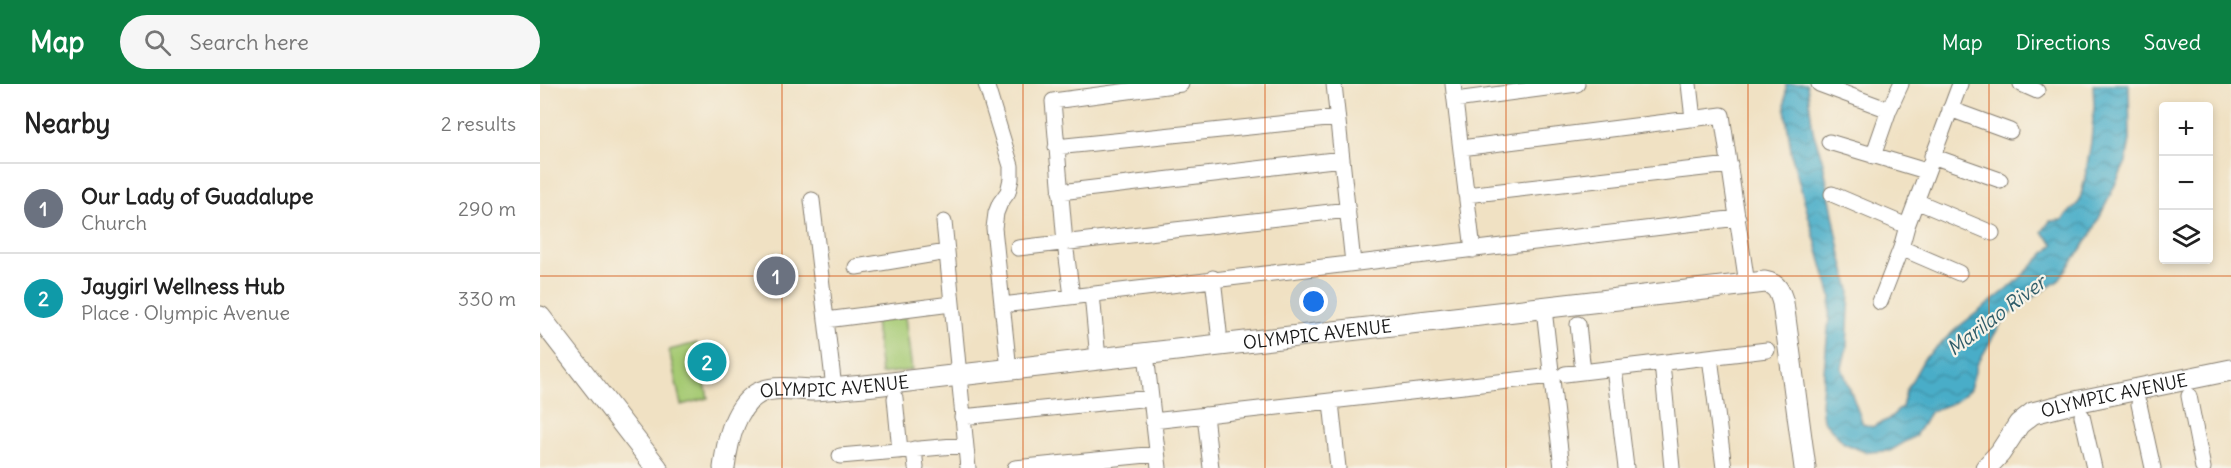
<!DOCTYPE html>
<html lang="en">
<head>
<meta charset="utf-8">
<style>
	:root { --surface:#fff; --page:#f6f6f6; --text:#222; --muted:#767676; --line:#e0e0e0; --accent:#0b8043 }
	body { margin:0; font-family:Delius,sans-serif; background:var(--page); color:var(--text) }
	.controls { position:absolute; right:18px; top:18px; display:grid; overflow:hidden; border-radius:6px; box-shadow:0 3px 9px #0003 }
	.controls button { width:54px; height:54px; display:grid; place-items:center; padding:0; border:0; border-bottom:2px solid var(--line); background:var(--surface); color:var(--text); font:30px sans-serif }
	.you { position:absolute; left:774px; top:218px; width:21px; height:21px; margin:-15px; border:4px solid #fff; border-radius:50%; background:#1a73e8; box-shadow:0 0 0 9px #1a73e833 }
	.badge { display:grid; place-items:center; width:39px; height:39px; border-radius:50%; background:var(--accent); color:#fff; font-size:20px; font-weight:700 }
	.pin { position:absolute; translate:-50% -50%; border:3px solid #fff; box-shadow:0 2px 6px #0006 }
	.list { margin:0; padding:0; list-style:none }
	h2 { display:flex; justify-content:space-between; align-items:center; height:78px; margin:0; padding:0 24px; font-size:26px }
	h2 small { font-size:20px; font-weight:400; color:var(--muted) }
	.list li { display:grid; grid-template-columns:39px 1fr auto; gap:18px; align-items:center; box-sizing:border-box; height:90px; padding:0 24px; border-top:2px solid var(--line) }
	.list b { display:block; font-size:22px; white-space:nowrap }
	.list p { margin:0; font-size:20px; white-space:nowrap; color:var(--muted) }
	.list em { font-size:20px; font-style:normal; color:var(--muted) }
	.icon { flex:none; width:33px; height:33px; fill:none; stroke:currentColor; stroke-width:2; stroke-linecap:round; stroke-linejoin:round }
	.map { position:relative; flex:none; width:1691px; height:384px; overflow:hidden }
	header { display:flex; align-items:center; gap:36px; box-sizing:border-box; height:84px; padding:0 30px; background:var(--accent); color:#fff }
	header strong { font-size:28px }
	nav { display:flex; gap:33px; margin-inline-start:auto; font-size:21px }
	.search { width:420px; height:54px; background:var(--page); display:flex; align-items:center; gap:15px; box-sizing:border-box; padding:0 21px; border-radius:33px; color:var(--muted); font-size:22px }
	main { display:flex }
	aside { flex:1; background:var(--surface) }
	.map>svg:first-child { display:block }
	.garden { fill:#a6ca73; stroke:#617348; stroke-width:1.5 }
	.water { fill:url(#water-waves); stroke:#326472; stroke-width:1.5 }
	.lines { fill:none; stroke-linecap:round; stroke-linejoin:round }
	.street-casing { stroke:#867e70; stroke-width:17 }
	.secondary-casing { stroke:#867e70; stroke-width:23 }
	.street { stroke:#fff; stroke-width:15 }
	.secondary { stroke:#fff; stroke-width:21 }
	.grid { fill:none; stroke:#d4530e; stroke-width:1.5; stroke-opacity:0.55 }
	.labels { text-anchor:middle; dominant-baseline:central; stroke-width:4.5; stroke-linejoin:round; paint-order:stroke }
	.street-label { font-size:18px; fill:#1c1c1c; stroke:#f7f3e8 }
	.water-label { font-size:20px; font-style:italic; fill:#305d69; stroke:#f7f3e8 }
</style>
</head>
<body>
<header>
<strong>Map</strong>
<div class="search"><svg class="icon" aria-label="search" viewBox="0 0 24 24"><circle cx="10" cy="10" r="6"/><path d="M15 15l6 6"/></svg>Search here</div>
<nav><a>Map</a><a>Directions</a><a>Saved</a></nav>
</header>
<main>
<aside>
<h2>Nearby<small>2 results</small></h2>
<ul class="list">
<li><span class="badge" style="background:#6b7280">1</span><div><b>Our Lady of Guadalupe</b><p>Church</p></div><em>290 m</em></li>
<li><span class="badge" style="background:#0f9aa8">2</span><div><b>Jaygirl Wellness Hub</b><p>Place · Olympic Avenue</p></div><em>330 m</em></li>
</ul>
</aside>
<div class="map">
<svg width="1691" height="384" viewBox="0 0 1691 384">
	<defs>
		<pattern id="water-waves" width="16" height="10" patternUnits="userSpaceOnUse" patternTransform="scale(1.5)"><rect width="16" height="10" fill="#49adc8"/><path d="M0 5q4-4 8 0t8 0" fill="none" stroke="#3c8ca2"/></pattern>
	</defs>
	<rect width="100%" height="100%" fill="#f7f3e8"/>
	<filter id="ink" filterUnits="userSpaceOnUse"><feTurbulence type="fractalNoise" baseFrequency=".0167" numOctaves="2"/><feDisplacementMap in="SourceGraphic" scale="12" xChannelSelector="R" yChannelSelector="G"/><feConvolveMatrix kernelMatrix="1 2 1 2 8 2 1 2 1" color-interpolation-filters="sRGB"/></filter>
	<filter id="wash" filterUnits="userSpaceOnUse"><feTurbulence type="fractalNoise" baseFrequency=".008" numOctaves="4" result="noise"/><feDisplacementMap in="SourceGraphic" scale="24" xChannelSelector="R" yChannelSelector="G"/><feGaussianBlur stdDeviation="1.35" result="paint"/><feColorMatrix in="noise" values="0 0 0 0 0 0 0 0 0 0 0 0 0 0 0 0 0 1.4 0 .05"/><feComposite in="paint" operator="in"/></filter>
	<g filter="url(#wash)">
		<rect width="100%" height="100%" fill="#f0e1c3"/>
		<path class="garden" d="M365 233 372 286 341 290 335 237Z
			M157 259 168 314 141 321 129 266Z"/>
		<path class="water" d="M1246 0H1267L1273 47 1283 78 1301 171 1310 206 1307 262 1302 284 1323 340 1332 343 1347 336 1362 323 1366 307 1384 275 1417 244 1475 199 1514 160 1502 148 1510 137 1522 136 1539 118 1544 99 1551 58 1554 22 1553 0H1589L1590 56 1586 78 1551 151 1518 197 1476 224 1460 241 1437 281 1430 305 1415 318 1391 327 1375 352 1350 367 1325 368 1304 359 1283 336 1281 320 1291 213 1252 73 1245 25Z"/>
	</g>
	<g filter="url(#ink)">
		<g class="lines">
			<defs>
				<path id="street" d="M446 0 471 82V95L468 108 460 119 456 129 454 144 469 286
					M794 0 813 179
					M913 0 933 166
					M1149 0 1153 35
					M1279 0 1349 26
					M1481 0 1497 7
					M915 16 1037 0
					M1410 25 1470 47
					M1289 58 1386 87
					M516 63 797 34
					M921 64 1182 31 1207 200
					M1333 72 1349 26 1361 0
					M1392 72 1460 96
					M520 108 802 75
					M1292 110 1367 142
					M926 111 1190 81
					M272 116 294 304
					M1376 117 1452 149
					M404 138 407 168
					M478 164 808 126
					M1361 164 1419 189
					M316 183 407 168 428 384
					M673 194 679 248
					M552 210 557 264
					M532 212 525 159 513 17 641 0
					M1340 218 1361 164 1367 142 1420 0
					M462 221 1198 134
					M1004 225 1022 384
					M286 236 411 220
					M1038 240 1043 288
					M606 270 619 384
					M1170 273 1184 384
					M1122 279 1132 384
					M1074 284 1086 384
					M1025 290 1227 266
					M1649 312 1663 384
					M355 314 360 367
					M791 318 798 384
					M1599 320 1613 384
					M665 331 671 384
					M1542 332 1554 384
					M422 333 611 314
					M613 337 1012 292
					M374 365 376 384
					M300 372 425 361
					M475 384 617 370"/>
				<g id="secondary">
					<path d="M0 233 117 384"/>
					<path id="s1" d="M184 384C187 360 193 327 214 312 229 300 256 306 273 306 294 305 314 303 334 301L1225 198C1237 200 1240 208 1243 219L1265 384"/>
					<path id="s2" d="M1446 384 1460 369 1479 340 1493 329 1540 317 1691 286"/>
				</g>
			</defs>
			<use href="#street" class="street-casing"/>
			<use href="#secondary" class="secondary-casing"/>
			<use href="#street" class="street"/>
			<use href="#secondary" class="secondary"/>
		</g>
	</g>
	<path class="grid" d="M242 0V384M483 0V384M725 0V384M966 0V384M1208 0V384M1449 0V384M0 192H1691"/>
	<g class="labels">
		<g class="street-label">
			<text stroke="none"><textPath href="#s1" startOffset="648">OLYMPIC AVENUE</textPath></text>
			<text stroke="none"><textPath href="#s1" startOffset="162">OLYMPIC AVENUE</textPath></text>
			<text stroke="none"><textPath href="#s2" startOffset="156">OLYMPIC AVENUE</textPath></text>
		</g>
		<g class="water-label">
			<text transform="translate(1456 231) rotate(-37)">Marilao River</text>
		</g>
	</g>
</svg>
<div class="controls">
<button>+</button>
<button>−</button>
<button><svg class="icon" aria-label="layers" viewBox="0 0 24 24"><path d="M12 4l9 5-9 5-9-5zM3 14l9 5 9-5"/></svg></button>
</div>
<div class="you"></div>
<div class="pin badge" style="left:236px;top:192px;background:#6b7280">1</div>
<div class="pin badge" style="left:167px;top:278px;background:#0f9aa8">2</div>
</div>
</main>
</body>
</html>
